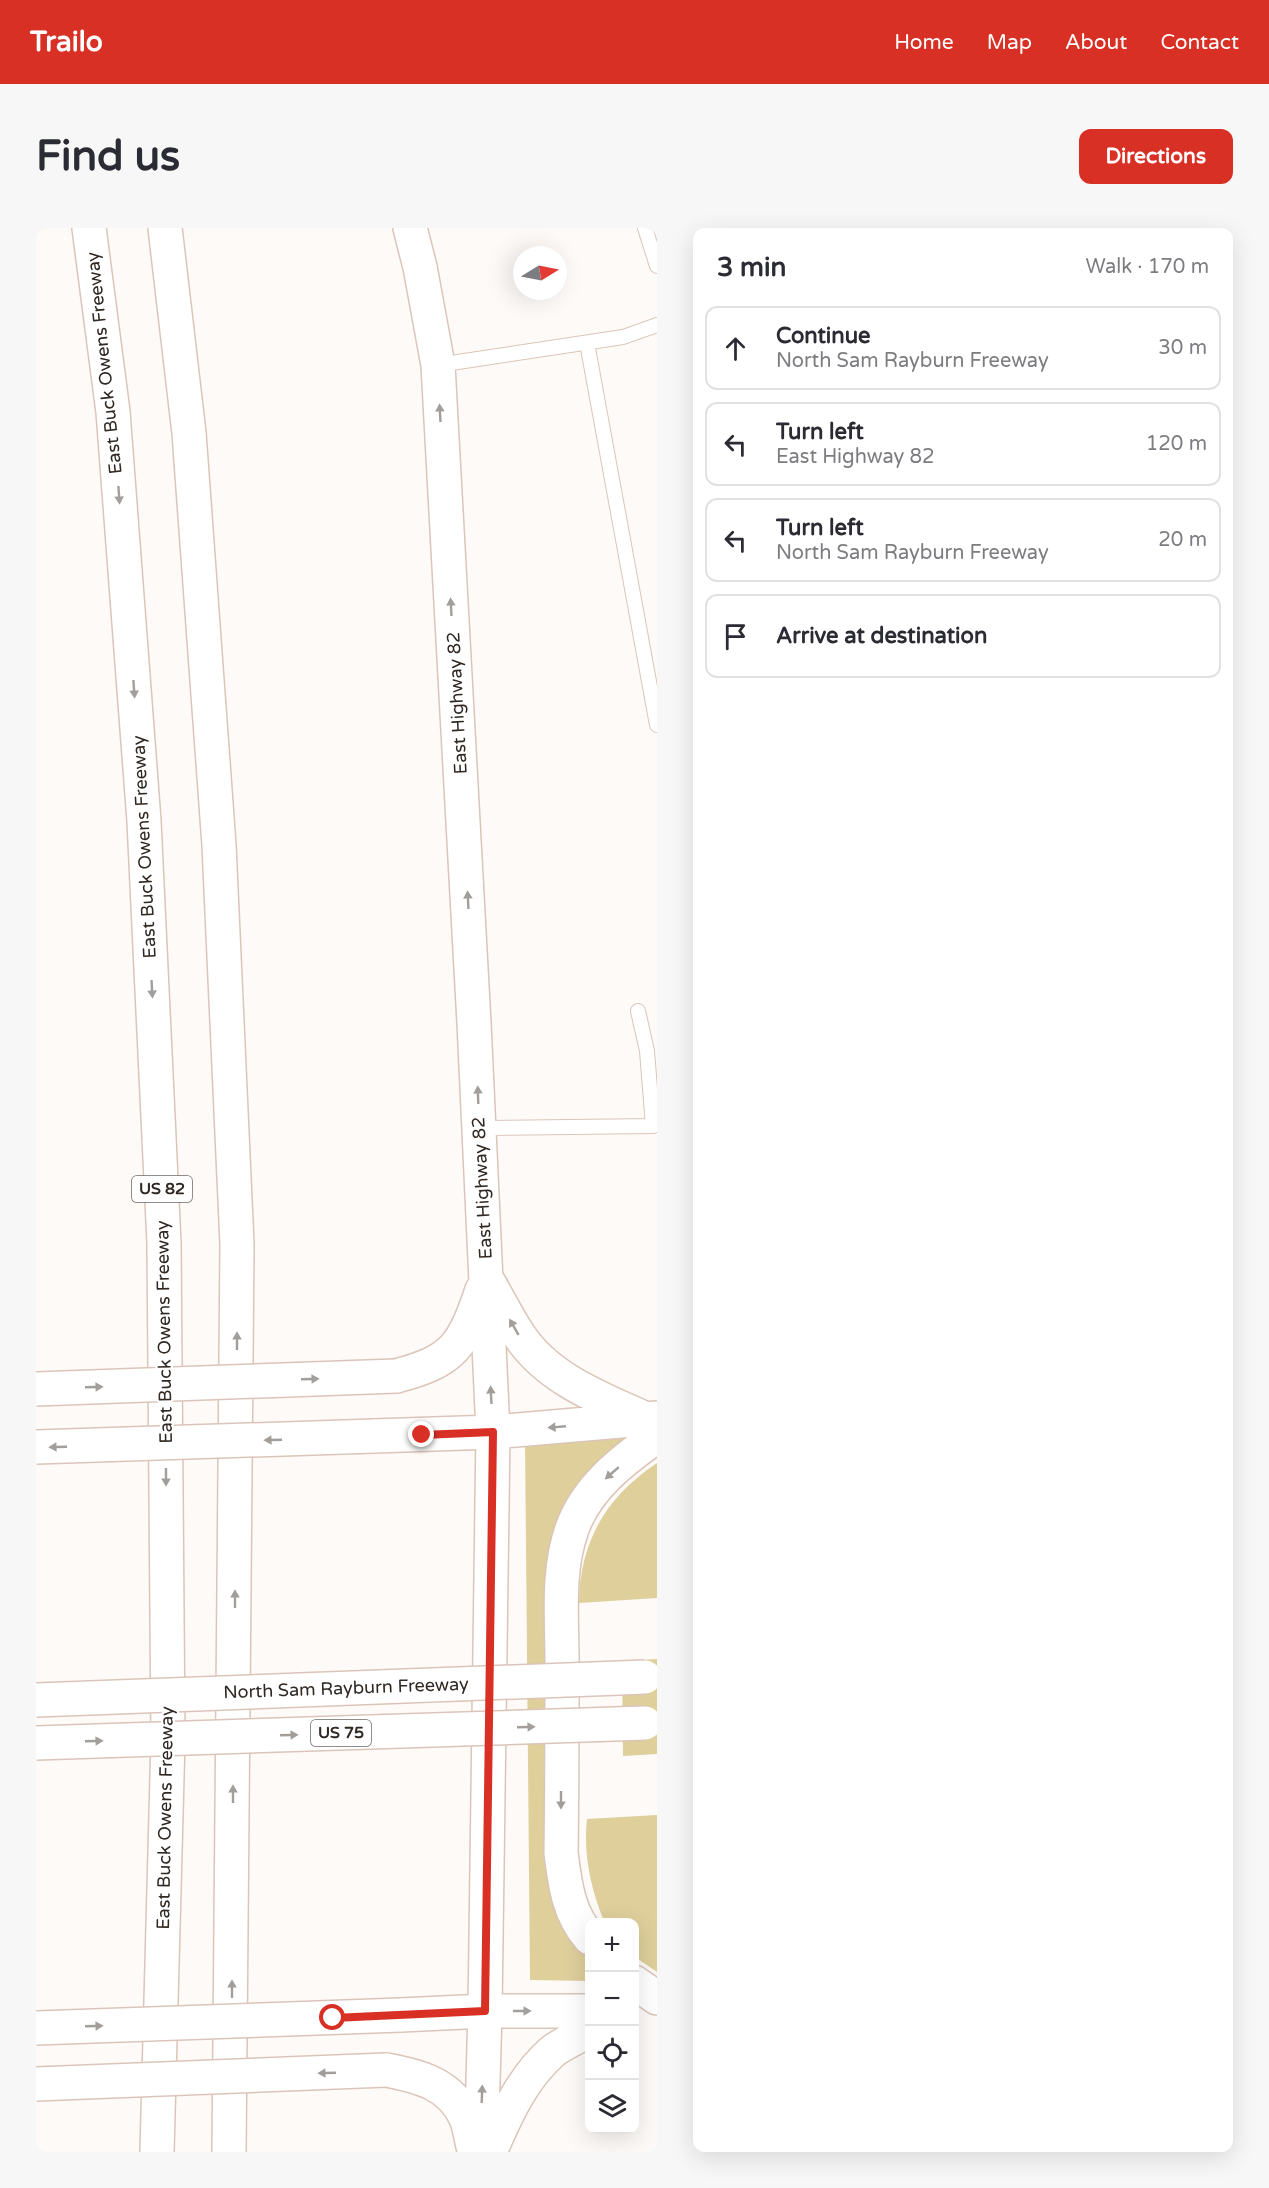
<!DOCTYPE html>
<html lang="en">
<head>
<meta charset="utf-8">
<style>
	:root { --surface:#fff; --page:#f7f7f7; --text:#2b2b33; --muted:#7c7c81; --line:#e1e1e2; --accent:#d93025 }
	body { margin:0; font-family:"Varela Round",sans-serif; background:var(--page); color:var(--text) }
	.controls { position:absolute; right:18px; bottom:18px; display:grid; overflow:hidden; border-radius:12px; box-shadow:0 6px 24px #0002 }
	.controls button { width:54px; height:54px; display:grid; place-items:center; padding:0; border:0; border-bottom:2px solid var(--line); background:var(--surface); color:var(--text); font:30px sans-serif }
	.compass { position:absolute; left:477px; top:18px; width:54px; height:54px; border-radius:50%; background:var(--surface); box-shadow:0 6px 24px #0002; rotate:80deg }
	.stop { position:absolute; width:18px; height:18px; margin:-14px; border:4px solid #d93025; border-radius:50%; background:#fff }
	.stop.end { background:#d93025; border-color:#fff; box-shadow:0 2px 6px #0008 }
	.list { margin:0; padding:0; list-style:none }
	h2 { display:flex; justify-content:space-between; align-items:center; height:78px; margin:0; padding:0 24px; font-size:26px }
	h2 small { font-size:20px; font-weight:400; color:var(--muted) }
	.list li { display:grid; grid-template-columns:39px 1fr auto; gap:18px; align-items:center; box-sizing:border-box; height:84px; margin:0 12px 12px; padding:0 12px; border:2px solid var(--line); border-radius:12px }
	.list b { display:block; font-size:22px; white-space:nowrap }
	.list p { margin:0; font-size:20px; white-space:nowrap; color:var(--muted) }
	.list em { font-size:20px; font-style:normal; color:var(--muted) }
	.icon { flex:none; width:33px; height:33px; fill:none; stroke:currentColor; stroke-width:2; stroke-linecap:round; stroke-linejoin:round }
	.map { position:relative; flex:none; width:621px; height:1924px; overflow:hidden; border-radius:12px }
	header { display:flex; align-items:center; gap:36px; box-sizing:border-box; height:84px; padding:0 30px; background:var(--accent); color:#fff }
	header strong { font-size:28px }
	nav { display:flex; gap:33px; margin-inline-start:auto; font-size:21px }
	.intro { display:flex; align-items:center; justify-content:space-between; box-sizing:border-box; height:144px; padding:0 36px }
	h1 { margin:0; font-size:42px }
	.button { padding:15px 27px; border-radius:12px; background:var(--accent); color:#fff; font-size:21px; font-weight:700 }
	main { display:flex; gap:36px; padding:0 36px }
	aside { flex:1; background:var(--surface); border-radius:12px; box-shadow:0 6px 24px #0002 }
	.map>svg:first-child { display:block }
	.green { fill:#decf9b }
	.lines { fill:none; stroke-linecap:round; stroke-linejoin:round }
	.service-casing { stroke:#dbc5b9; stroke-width:16 }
	.secondary-casing { stroke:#dbc5b9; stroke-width:36 }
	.motorway-casing { stroke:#dbc5b9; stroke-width:36 }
	.service { stroke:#fff; stroke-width:14 }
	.secondary { stroke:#fff; stroke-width:33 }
	.motorway { stroke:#fff; stroke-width:33 }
	.secondary-bridge-casing { stroke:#dbc5b9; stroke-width:36; stroke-linecap:butt }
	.motorway-bridge-casing { stroke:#dbc5b9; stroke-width:36; stroke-linecap:butt }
	.secondary-bridge { stroke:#fff; stroke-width:33 }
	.motorway-bridge { stroke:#fff; stroke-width:33 }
	.oneway { fill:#a29e9c }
	.route { stroke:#d93025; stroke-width:8 }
	.labels { text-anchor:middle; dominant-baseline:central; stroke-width:4.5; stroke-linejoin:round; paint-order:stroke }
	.shield { fill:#fff; stroke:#6e6865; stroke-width:1.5 }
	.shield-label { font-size:16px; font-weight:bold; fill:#302823 }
	.street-label { font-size:18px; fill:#302823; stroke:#fff }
</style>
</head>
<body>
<header>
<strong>Trailo</strong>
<nav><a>Home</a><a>Map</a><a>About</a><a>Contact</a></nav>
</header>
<div class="intro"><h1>Find us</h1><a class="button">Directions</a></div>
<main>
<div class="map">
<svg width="621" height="1924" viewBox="0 0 621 1924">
	<rect width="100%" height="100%" fill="#fefaf7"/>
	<path class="green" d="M595 1206 536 1285 521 1598 553 1719V1753L494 1752 489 1208Z
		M621 1235V1370L543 1375C544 1313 570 1269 621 1235Z
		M621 1431V1526L587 1528 586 1433Z
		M621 1587V1744L599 1729 598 1694 568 1693C555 1661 547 1626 551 1591Z"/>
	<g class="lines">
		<defs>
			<path id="service" d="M609 0 621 38
				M551 115 621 497
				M402 137 587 109 621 97
				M443 900 617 898 611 823 602 783"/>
			<path id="secondary" d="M374 0 384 39 402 137 438 795 457 1204 449 1783 445 1924
				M453 1055C463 1072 472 1091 483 1107 511 1150 563 1170 608 1190
				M360 1148C418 1133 427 1118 446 1062
				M338 1208 457 1204 621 1190
				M554 1710C532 1685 529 1656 525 1625 526 1561 526 1497 526 1433 526 1390 521 1342 536 1301 550 1260 587 1232 621 1208
				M598 1754 621 1770
				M365 1787 449 1783H554
				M350 1842C383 1848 415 1856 430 1890 434 1900 435 1912 438 1922
				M454 1924C470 1887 486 1850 517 1823 528 1815 542 1809 554 1802"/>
			<path id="motorway" d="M53 0 77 184 108 593 128 1015 132 1511 121 1924
				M129 0 153 205 183 617 201 1016 193 1924"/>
		</defs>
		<use href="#service" class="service-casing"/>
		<use href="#secondary" class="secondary-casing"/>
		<use href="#motorway" class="motorway-casing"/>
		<use href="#service" class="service"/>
		<use href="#secondary" class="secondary"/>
		<use href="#motorway" class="motorway"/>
		<defs>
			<path id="secondary-bridge" d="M0 1161 360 1148
				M0 1219 338 1208
				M0 1800 365 1787
				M0 1856 350 1842"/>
			<path id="motorway-bridge" d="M0 1472 609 1449
				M0 1515 609 1495"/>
		</defs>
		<use href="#secondary-bridge" class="secondary-bridge-casing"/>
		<use href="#motorway-bridge" class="motorway-bridge-casing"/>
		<use href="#secondary-bridge" class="secondary-bridge"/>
		<use href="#motorway-bridge" class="motorway-bridge"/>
	</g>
	<defs><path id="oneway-solid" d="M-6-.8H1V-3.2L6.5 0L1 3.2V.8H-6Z" transform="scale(1.5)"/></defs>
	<g class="oneway">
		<use href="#oneway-solid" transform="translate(404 185) rotate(-93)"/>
		<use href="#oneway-solid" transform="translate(83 267) rotate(86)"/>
		<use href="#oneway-solid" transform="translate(415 379) rotate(-93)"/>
		<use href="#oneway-solid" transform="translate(98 461) rotate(86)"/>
		<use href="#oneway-solid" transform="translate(432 672) rotate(-93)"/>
		<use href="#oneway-solid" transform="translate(116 761) rotate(87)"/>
		<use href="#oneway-solid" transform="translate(442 867) rotate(-92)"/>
		<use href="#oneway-solid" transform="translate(478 1099) rotate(-120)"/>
		<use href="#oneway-solid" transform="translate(201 1113) rotate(-90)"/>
		<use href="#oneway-solid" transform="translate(274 1151) rotate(-2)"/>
		<use href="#oneway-solid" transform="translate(58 1159) rotate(-2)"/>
		<use href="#oneway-solid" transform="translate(455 1167) rotate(-93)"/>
		<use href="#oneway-solid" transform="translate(521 1199) rotate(175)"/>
		<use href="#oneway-solid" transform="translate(237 1212) rotate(178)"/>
		<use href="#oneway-solid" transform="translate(22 1219) rotate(178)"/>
		<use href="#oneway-solid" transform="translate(576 1245) rotate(139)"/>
		<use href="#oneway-solid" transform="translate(130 1249) rotate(90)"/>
		<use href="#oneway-solid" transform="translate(199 1371) rotate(-90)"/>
		<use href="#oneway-solid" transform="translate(490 1499) rotate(-2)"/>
		<use href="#oneway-solid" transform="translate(253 1507) rotate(-2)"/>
		<use href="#oneway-solid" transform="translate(58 1513) rotate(-2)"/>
		<use href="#oneway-solid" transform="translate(197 1566) rotate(-90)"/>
		<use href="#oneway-solid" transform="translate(525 1572) rotate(90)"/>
		<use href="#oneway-solid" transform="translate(196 1761) rotate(-90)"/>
		<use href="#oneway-solid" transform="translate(486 1783)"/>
		<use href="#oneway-solid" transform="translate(58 1798) rotate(-2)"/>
		<use href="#oneway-solid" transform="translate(291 1845) rotate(178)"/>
		<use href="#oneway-solid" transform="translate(446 1866) rotate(-88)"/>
	</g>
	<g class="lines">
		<path class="route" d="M297 1790 449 1783 457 1204 386 1207"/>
	</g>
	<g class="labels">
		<g class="shield">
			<rect x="96" y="948" width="60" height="26" rx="4.5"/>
			<rect x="275" y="1492" width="60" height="26" rx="4.5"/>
		</g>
		<g class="shield-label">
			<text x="126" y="961">US 82</text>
			<text x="305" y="1505">US 75</text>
		</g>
		<g class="street-label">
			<text transform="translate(68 135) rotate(-96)">East Buck Owens Freeway</text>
			<text transform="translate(421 475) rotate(-93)">East Highway 82</text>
			<text transform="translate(108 619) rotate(-93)">East Buck Owens Freeway</text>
			<text transform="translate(446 960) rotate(-93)">East Highway 82</text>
			<text transform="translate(128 1104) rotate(-91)">East Buck Owens Freeway</text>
			<text transform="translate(310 1460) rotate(-2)">North Sam Rayburn Freeway</text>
			<text transform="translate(129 1590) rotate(-89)">East Buck Owens Freeway</text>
		</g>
	</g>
</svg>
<div class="controls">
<button>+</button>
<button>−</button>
<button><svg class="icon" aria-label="locate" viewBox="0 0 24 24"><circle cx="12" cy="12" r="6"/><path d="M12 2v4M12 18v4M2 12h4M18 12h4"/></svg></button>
<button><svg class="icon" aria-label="layers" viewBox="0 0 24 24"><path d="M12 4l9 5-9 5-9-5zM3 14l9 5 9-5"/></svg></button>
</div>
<svg class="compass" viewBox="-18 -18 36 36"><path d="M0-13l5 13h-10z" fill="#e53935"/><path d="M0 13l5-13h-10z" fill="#7c7c81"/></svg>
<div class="stop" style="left:297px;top:1790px"></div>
<div class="stop end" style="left:386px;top:1207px"></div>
</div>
<aside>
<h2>3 min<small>Walk · 170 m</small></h2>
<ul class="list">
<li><svg class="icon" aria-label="ahead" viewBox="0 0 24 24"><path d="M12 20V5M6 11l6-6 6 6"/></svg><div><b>Continue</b><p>North Sam Rayburn Freeway</p></div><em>30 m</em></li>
<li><svg class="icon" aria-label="left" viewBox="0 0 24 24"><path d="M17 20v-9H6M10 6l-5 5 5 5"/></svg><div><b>Turn left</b><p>East Highway 82</p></div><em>120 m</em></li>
<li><svg class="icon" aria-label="left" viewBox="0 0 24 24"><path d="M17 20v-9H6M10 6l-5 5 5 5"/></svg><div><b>Turn left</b><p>North Sam Rayburn Freeway</p></div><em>20 m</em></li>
<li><svg class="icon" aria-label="arrive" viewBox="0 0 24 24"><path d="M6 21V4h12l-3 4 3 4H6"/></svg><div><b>Arrive at destination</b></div></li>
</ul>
</aside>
</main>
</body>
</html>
